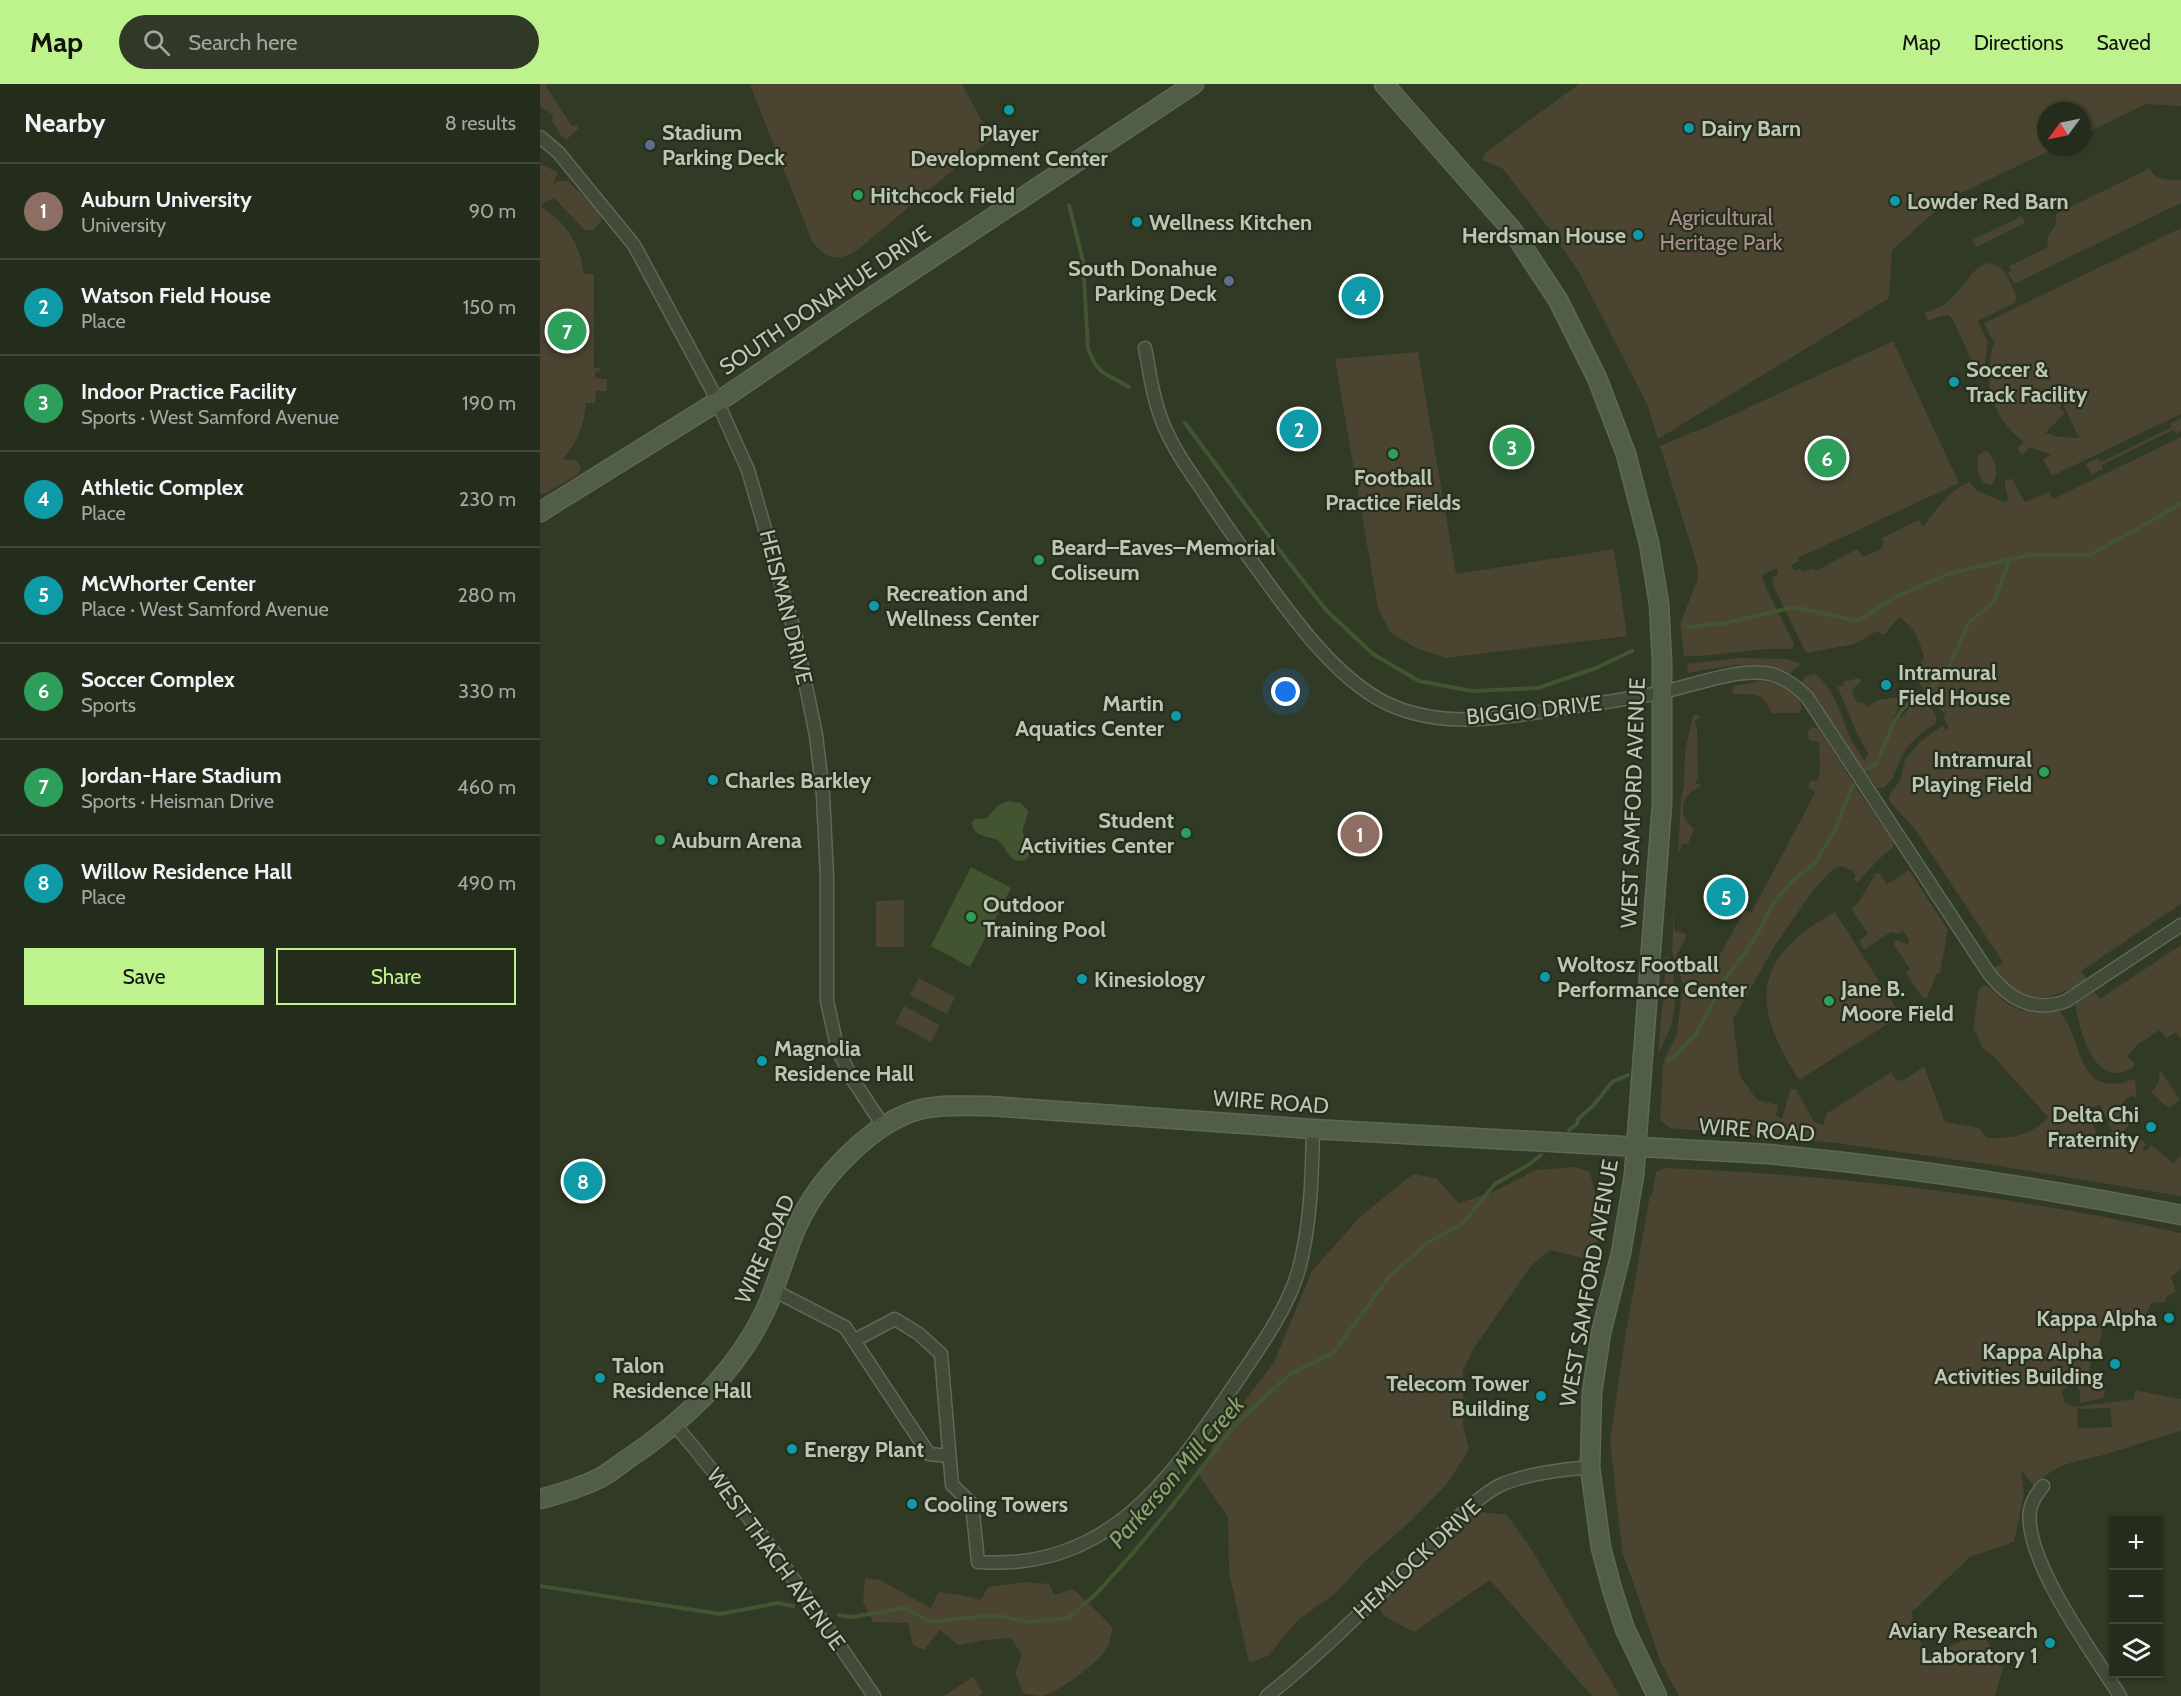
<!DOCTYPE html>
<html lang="en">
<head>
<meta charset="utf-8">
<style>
	:root { --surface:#242c1b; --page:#303828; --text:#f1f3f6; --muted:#a3a7a3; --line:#41483a; --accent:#bef28c }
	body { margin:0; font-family:Cabin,sans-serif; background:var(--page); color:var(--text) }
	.controls { position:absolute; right:18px; bottom:18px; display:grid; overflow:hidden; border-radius:0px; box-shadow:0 2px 4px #0004 }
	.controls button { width:54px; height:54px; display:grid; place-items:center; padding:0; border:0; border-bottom:2px solid var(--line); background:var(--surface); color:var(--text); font:30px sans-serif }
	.compass { position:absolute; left:1497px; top:18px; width:54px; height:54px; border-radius:50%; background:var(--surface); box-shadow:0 2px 4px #0004; rotate:237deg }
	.you { position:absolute; left:746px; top:608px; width:21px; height:21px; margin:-15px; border:4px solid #fff; border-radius:50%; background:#1a73e8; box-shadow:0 0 0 9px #1a73e833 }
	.badge { display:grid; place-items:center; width:39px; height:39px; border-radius:50%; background:var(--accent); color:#fff; font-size:20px; font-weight:700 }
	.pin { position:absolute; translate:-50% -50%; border:3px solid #fff; box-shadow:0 2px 6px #0006 }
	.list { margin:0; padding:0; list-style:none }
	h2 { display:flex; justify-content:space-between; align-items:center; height:78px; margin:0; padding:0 24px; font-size:26px }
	h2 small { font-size:20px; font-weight:400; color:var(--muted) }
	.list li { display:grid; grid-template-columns:39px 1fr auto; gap:18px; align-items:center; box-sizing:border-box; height:96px; padding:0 24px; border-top:2px solid var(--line) }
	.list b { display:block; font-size:22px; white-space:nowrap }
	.list p { margin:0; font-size:20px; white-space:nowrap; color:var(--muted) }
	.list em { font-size:20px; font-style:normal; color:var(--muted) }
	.actions { display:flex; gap:12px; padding:18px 24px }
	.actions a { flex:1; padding:14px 0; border:2px solid var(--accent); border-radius:0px; text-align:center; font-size:21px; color:var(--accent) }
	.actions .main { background:var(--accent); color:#111 }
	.icon { flex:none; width:33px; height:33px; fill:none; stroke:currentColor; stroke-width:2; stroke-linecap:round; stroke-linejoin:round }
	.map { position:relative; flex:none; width:1641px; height:1612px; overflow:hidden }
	header { display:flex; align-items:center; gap:36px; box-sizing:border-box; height:84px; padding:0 30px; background:var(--accent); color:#111 }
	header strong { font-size:28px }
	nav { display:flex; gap:33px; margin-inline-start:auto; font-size:21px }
	.search { width:420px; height:54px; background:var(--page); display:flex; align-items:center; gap:15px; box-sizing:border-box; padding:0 21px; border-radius:33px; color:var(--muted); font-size:22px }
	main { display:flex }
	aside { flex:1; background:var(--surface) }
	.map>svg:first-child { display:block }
	.green { fill:#4a4431; fill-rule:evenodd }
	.water { fill:#435530 }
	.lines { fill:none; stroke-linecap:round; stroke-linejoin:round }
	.stream { stroke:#435530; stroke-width:4 }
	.street-casing { stroke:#5f6856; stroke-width:15 }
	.secondary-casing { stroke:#5f6856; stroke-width:21 }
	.street { stroke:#414b37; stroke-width:12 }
	.secondary { stroke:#515d46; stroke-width:18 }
	.culture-dot { fill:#0f9aa8; stroke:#262f1d; stroke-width:2 }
	.service-dot { fill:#5c6f8a; stroke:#262f1d; stroke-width:2 }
	.leisure-dot { fill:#2e9e5b; stroke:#262f1d; stroke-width:2 }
	.labels { text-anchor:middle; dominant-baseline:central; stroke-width:4.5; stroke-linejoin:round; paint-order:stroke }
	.poi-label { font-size:22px; font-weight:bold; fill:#bcc6b3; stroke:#262f1d; text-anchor:start }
	.park-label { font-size:22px; fill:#ab8d89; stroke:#262f1d }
	.street-label { font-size:22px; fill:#bcc6b3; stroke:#262f1d }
	.water-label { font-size:24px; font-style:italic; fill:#8aa36e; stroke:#262f1d }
</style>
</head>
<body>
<header>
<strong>Map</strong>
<div class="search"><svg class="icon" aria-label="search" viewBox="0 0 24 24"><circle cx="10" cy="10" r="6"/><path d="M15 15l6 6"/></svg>Search here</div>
<nav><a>Map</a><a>Directions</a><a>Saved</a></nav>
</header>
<main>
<aside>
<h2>Nearby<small>8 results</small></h2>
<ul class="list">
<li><span class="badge" style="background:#8d6e63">1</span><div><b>Auburn University</b><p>University</p></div><em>90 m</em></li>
<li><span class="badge" style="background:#0f9aa8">2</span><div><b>Watson Field House</b><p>Place</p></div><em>150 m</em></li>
<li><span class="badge" style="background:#2e9e5b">3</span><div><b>Indoor Practice Facility</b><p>Sports · West Samford Avenue</p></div><em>190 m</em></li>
<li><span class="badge" style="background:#0f9aa8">4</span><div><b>Athletic Complex</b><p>Place</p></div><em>230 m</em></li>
<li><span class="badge" style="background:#0f9aa8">5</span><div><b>McWhorter Center</b><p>Place · West Samford Avenue</p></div><em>280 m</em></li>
<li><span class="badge" style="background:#2e9e5b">6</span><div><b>Soccer Complex</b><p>Sports</p></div><em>330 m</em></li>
<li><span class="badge" style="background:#2e9e5b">7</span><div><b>Jordan-Hare Stadium</b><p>Sports · Heisman Drive</p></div><em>460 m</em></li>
<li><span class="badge" style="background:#0f9aa8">8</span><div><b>Willow Residence Hall</b><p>Place</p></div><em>490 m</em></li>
</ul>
<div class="actions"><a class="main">Save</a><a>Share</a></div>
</aside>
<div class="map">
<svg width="1641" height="1612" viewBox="0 0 1641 1612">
	<rect width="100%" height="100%" fill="#303a24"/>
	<path class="green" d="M0 0H8L6 2 32 42 37 40 39 44 26 56 17 47 18 45 12 38 13 31 0 22Z
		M212 0H422L452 56 438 65 321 163C301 178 287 178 272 157L210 1Z
		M1039 0H1641V22L1606 20 1542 51V27H1506V63H1517L1409 115 1352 166 1349 214 1118 355 1107 320 1040 190 1016 154 963 85 942 76 946 68Z
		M0 80 18 88 13 100 20 97H28L61 130V138L53 146H45L14 114 2 120 1 123C27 138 40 161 44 190H54V284H60V287L55 288V294L67 295V307H56L55 319H46C44 341 38 358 23 375L37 377 41 384 39 390 4 410 0 409Z
		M1610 84C1615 97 1629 96 1641 96V119L1474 200 1468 189 1471 187 1469 182 1508 163 1507 154 1516 140V130Z
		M1482 132 1485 139 1436 163 1432 156Z
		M1641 144V330L1512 392 1503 375 1511 371 1490 363 1482 371 1477 365 1484 358C1451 334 1441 294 1455 256L1453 257 1444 239ZM1522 320H1523L1539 354 1520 353 1505 349 1525 329 1520 324Z
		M1449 179C1466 181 1471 200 1477 213L1475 219 1438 237 1448 259 1443 290 1436 286 1412 234 1409 231 1402 232 1388 237 1384 229C1391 226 1400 224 1406 219 1422 208 1430 183 1449 179Z
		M1353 257 1419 399 1258 474 1259 477 1251 481 1254 487 1260 484 1262 487 1272 485 1276 487 1317 465 1324 473 1342 464 1341 461 1344 459 1341 454 1379 436 1383 443C1396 426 1409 405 1430 398L1437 407 1466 419 1468 414 1465 403V396L1472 395 1485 418 1509 408 1513 415 1641 353V820L1541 887 1547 896C1509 918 1482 924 1454 884L1463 878 1374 744 1349 717 1350 710 1360 697 1365 676 1380 658 1403 641 1406 646 1409 644 1403 633 1406 630 1396 623 1371 587 1380 581 1384 573C1379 555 1375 544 1359 533L1344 551 1337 547 1315 560 1266 569 1233 501 1232 494 1238 490 1237 484 1222 491 1225 502 1254 560 1252 565H1226L1162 572H1144L1140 540 1157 497 1158 484 1120 362 1154 347 1155 348Z
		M878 268 916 490 1074 465 1087 552 906 574 876 564 851 549 838 525 795 275Z
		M1641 334V347L1636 350 1633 346 1562 381 1563 385 1551 391 1546 380 1558 374 1561 378 1632 343 1630 340Z
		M1447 366C1455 376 1461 390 1451 401 1437 400 1437 383 1438 371Z
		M1198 574 1247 575 1262 580 1255 584 1250 590C1216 573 1183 584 1148 589L1147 580Z
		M1276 590C1296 608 1300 629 1310 653 1314 662 1320 669 1325 677L1328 669C1314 648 1308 624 1297 603L1304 601V597L1321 594 1320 599 1314 604 1312 610 1317 618 1325 619 1327 623 1338 616 1371 611 1359 623 1353 635 1361 634 1371 622 1385 614 1396 632V639L1379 651 1369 661 1362 672 1352 695 1343 704H1337L1327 690 1328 686 1325 684 1322 687 1274 612 1261 598 1266 592Z
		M1221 597C1235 598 1264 607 1261 626L1258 629H1231C1223 607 1215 611 1194 610L1192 608 1193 602Z
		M1153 631H1159L1160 633 1155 637V640L1157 643 1158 694 1155 699 1160 700V703C1140 710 1137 732 1154 745L1148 760H1142L1138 771 1141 715 1144 702 1145 667Z
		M1272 643 1278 644 1315 702 1353 757V764L1339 775 1317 799 1314 795 1316 791 1311 786 1300 782 1293 785 1274 805 1234 863 1193 936 1200 992 1217 1016 1238 1021 1236 1031 1242 1035 1250 1005H1256L1274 1038 1283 1041 1286 1030 1351 988 1357 997 1361 995 1363 997 1384 982 1405 1038 1439 1044 1447 1054C1471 1055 1492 1051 1508 1033L1453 972 1442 964 1436 948 1433 946 1439 905 1444 901C1452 904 1457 911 1463 916 1479 929 1500 931 1519 927 1545 955 1534 1017 1595 995L1597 1015 1593 1012 1588 1013 1577 1026 1590 1037 1588 1039 1589 1041 1575 1057 1589 1069 1601 1055 1606 1060 1602 1064 1606 1067 1612 1061 1633 1079 1639 1072 1641 1073V1112L1453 1081 1296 1059 1130 1044 1120 1036 1123 979 1137 949 1143 900 1132 867 1134 814V844L1135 847 1144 849 1147 852 1136 872 1150 882 1152 879 1170 888 1205 826 1211 829 1275 709 1268 703 1270 697 1278 696 1280 686 1279 658 1269 656 1268 647ZM1560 1021 1573 1048 1559 1054 1545 1026Z
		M1369 786 1408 846 1400 889H1397L1387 914 1382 913 1366 889 1370 885 1353 859 1356 856 1368 860 1369 855 1362 847 1358 850 1351 848 1324 866 1319 857 1328 850 1311 824 1318 819 1336 789H1339L1347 800Z
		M364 816V863H336V817Z
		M1295 828 1356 924 1354 936 1259 996C1210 920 1212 874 1295 828Z
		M1641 861V955L1636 948 1626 954 1620 946 1597 961 1587 973 1594 978V983C1554 1008 1540 947 1535 920L1554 908 1560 915Z
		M1127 870C1137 892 1138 924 1129 947 1126 954 1122 961 1118 969Z
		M379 894 415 913 407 930 370 911Z
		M364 922 400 941 391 958 355 939Z
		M1620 986 1640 1016 1628 1024 1611 1008 1618 1000Z
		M1035 1083 1050 1088 1059 1126 1060 1153 1047 1175 1010 1166 992 1181 934 1264 923 1286V1340L929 1366 906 1401 872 1436 824 1478 797 1508 758 1536 728 1572 709 1579 689 1488 688 1433 659 1391 677 1354 734 1278 772 1187 821 1132 873 1090 896 1094 919 1119 953 1108 995 1086Z
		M1124 1084C1298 1091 1471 1111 1641 1149V1185L1631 1193 1636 1208 1627 1212 1625 1218 1611 1219 1606 1231 1605 1245 1595 1243 1596 1233 1567 1227 1557 1269 1552 1272 1548 1294 1565 1299 1564 1314 1540 1319V1308L1536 1300 1527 1302 1522 1308 1525 1319 1535 1323 1594 1315 1595 1306 1641 1315V1347C1617 1353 1594 1362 1570 1369 1538 1379 1519 1376 1494 1402L1481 1386 1484 1410 1474 1458 1430 1473 1371 1529 1386 1574 1441 1547 1463 1584 1455 1612H1139L1121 1579 1082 1467 1070 1357 1086 1248 1110 1111 1112 1110 1116 1088ZM1570 1324 1572 1343 1538 1344 1537 1325Z
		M927 1426 967 1431 990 1463 1080 1612H1052L950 1496 874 1548 844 1532 834 1515Z
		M325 1494 340 1496 391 1524 398 1508 422 1511 441 1516 448 1503 485 1498 509 1500 514 1511 533 1505 559 1529 573 1544C571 1550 570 1558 568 1563 560 1578 519 1608 502 1612 497 1612 489 1610 483 1609L475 1589 482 1571 471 1554 446 1556 418 1561 400 1546 384 1566 373 1561 368 1539 333 1538 323 1518Z
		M433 1593 443 1609 439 1612H404Z"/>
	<path class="water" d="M469 717 481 719 488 727C488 734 483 740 483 747 484 761 496 759 487 775 470 782 469 767 459 757 447 750 434 755 432 738L435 735 447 734 458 721Z
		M431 783 471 804 430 883 391 862Z"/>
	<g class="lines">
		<path class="stream" d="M529 121 543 177 548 265 555 280 562 288 589 303
			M645 339 740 467 786 526 833 570 879 597 932 607 998 604 1056 584 1092 567
			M1147 543 1185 539 1254 523 1317 537 1358 512 1408 490 1489 471H1550L1641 420
			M1387 608 1406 589 1429 538 1453 519 1470 475
			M1340 672C1350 650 1356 623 1379 612
			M1325 686 1337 679
			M1128 976 1133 974 1156 950 1186 894 1213 858 1232 821 1253 796 1275 779 1294 748 1313 701
			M1029 1046 1037 1040 1038 1035 1053 1022 1072 998 1088 991
			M0 1502 180 1530 238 1519 253 1522
			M299 1531 312 1533 365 1524 391 1538 454 1531 489 1538 528 1534 556 1510 593 1469 632 1422 695 1341 749 1291 793 1269 849 1193 887 1159 922 1140 955 1100 990 1080 1001 1071"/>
		<defs>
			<path id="street" d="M0 53 18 68 94 161 172 306 208 386 255 549 276 651 283 711 287 793V917L296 958 301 972 313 996 344 1043
				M605 264C609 283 611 303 617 322 625 351 642 377 659 401 677 429 696 456 716 483 750 530 799 601 855 623 910 645 968 633 1024 624 1059 619 1093 615 1127 607 1157 600 1193 586 1225 589 1242 591 1255 601 1267 613L1448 888C1468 915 1493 929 1526 917L1641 841
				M233 1206 305 1243 389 1370 409 1372
				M315 1256 355 1235 379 1250 401 1270 412 1401 432 1420 438 1478C568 1487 630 1396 695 1300 719 1264 747 1227 759 1185 771 1139 772 1092 773 1045
				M135 1341C208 1427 271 1519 334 1612
				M1503 1402C1497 1409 1492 1417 1490 1426 1483 1476 1554 1570 1580 1612
				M727 1612C783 1568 833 1516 884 1467 906 1446 938 1410 965 1399 992 1389 1021 1386 1050 1383"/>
			<path id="secondary" d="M844 0 972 146 1018 216 1057 294 1086 370 1109 459 1119 520 1122 577V720L1094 1091 1081 1169 1061 1249 1052 1308 1050 1383 1061 1464 1072 1505 1085 1545 1117 1612
				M0 428 188 311 311 227 654 0
				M0 1415C20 1410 41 1403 60 1394 69 1389 78 1382 86 1376 141 1340 195 1289 224 1229 238 1200 245 1168 258 1140 279 1095 332 1037 382 1025 404 1020 427 1022 449 1022L773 1045 1228 1070C1367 1083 1505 1104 1641 1131"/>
		</defs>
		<use href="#street" class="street-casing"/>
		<use href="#secondary" class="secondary-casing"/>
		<use href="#street" class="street"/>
		<use href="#secondary" class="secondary"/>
	</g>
	<g class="culture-dot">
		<circle cx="469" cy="26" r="6"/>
		<circle cx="1149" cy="44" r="6"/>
		<circle cx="1355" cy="117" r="6"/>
		<circle cx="597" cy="138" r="6"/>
		<circle cx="1098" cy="151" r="6"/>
		<circle cx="1414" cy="298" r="6"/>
		<circle cx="334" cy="522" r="6"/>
		<circle cx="1346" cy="601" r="6"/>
		<circle cx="636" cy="632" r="6"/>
		<circle cx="173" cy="696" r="6"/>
		<circle cx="1005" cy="893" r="6"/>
		<circle cx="542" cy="895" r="6"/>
		<circle cx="222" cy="977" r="6"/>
		<circle cx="1611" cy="1043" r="6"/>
		<circle cx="1629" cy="1234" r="6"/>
		<circle cx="1575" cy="1280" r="6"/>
		<circle cx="60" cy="1294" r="6"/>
		<circle cx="1001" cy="1312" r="6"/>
		<circle cx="252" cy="1365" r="6"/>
		<circle cx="372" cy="1420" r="6"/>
		<circle cx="1510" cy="1559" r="6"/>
	</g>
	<g class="service-dot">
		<circle cx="110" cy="61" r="6"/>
		<circle cx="689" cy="197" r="6"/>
	</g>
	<g class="leisure-dot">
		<circle cx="318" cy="111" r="6"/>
		<circle cx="853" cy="370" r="6"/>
		<circle cx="499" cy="476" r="6"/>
		<circle cx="1504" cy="688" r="6"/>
		<circle cx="646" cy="749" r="6"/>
		<circle cx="120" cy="756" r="6"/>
		<circle cx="431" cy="833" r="6"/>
		<circle cx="1289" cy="917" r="6"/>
	</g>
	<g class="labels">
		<g class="poi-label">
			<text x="1161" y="44">Dairy Barn</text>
			<text x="122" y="48">Stadium<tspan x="122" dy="25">Parking Deck</tspan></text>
			<text x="469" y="49" text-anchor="middle">Player<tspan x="469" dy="25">Development Center</tspan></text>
			<text x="330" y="111">Hitchcock Field</text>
			<text x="1367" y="117">Lowder Red Barn</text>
			<text x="609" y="138">Wellness Kitchen</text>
			<text x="1086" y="151" text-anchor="end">Herdsman House</text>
			<text x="677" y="184" text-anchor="end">South Donahue<tspan x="677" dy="25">Parking Deck</tspan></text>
			<text x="1426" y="285">Soccer &amp;<tspan x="1426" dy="25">Track Facility</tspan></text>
			<text x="853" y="393" text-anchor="middle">Football<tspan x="853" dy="25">Practice Fields</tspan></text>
			<text x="511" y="463">Beard–Eaves–Memorial<tspan x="511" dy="25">Coliseum</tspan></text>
			<text x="346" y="509">Recreation and<tspan x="346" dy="25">Wellness Center</tspan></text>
			<text x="1358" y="588">Intramural<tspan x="1358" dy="25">Field House</tspan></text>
			<text x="624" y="619" text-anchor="end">Martin<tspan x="624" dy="25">Aquatics Center</tspan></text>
			<text x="1492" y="675" text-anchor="end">Intramural<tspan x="1492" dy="25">Playing Field</tspan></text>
			<text x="185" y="696">Charles Barkley</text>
			<text x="634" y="736" text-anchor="end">Student<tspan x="634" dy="25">Activities Center</tspan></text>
			<text x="132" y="756">Auburn Arena</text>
			<text x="443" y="820">Outdoor<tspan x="443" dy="25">Training Pool</tspan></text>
			<text x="1017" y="880">Woltosz Football<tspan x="1017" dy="25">Performance Center</tspan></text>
			<text x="554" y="895">Kinesiology</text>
			<text x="1301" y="904">Jane B.<tspan x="1301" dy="25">Moore Field</tspan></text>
			<text x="234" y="964">Magnolia<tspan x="234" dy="25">Residence Hall</tspan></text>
			<text x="1599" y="1030" text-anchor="end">Delta Chi<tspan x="1599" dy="25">Fraternity</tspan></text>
			<text x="1617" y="1234" text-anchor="end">Kappa Alpha</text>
			<text x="1563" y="1267" text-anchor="end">Kappa Alpha<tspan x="1563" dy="25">Activities Building</tspan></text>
			<text x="72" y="1281">Talon<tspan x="72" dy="25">Residence Hall</tspan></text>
			<text x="989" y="1299" text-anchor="end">Telecom Tower<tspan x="989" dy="25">Building</tspan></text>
			<text x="264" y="1365">Energy Plant</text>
			<text x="384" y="1420">Cooling Towers</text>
			<text x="1498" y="1546" text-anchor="end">Aviary Research<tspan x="1498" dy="25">Laboratory 1</tspan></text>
		</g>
		<g class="park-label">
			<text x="1181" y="133">Agricultural<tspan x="1181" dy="25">Heritage Park</tspan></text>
		</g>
		<g class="street-label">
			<text transform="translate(285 216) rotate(-34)">SOUTH DONAHUE DRIVE</text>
			<text transform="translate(246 523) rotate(76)">HEISMAN DRIVE</text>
			<text transform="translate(994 626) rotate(-6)">BIGGIO DRIVE</text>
			<text transform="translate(1093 719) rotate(-88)">WEST SAMFORD AVENUE</text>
			<text transform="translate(731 1018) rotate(4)">WIRE ROAD</text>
			<text transform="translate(1217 1046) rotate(4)">WIRE ROAD</text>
			<text transform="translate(225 1165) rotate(-66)">WIRE ROAD</text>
			<text transform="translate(1049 1199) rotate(-80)">WEST SAMFORD AVENUE</text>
			<text transform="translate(236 1475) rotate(54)">WEST THACH AVENUE</text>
			<text transform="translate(877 1475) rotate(-43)">HEMLOCK DRIVE</text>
		</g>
		<g class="water-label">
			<text transform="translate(636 1388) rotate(-49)">Parkerson Mill Creek</text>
		</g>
	</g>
</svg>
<div class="controls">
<button>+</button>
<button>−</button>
<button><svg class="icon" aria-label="layers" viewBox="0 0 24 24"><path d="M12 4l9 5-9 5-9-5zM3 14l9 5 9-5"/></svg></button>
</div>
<svg class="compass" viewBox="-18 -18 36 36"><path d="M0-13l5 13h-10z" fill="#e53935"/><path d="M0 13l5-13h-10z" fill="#a3a7a3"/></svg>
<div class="you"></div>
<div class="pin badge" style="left:820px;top:750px;background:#8d6e63">1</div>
<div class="pin badge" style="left:759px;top:345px;background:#0f9aa8">2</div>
<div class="pin badge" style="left:972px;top:363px;background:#2e9e5b">3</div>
<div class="pin badge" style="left:821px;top:212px;background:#0f9aa8">4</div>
<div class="pin badge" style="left:1186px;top:813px;background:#0f9aa8">5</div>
<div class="pin badge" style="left:1287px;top:374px;background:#2e9e5b">6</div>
<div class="pin badge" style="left:27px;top:247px;background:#2e9e5b">7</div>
<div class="pin badge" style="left:43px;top:1097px;background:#0f9aa8">8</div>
</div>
</main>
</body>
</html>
